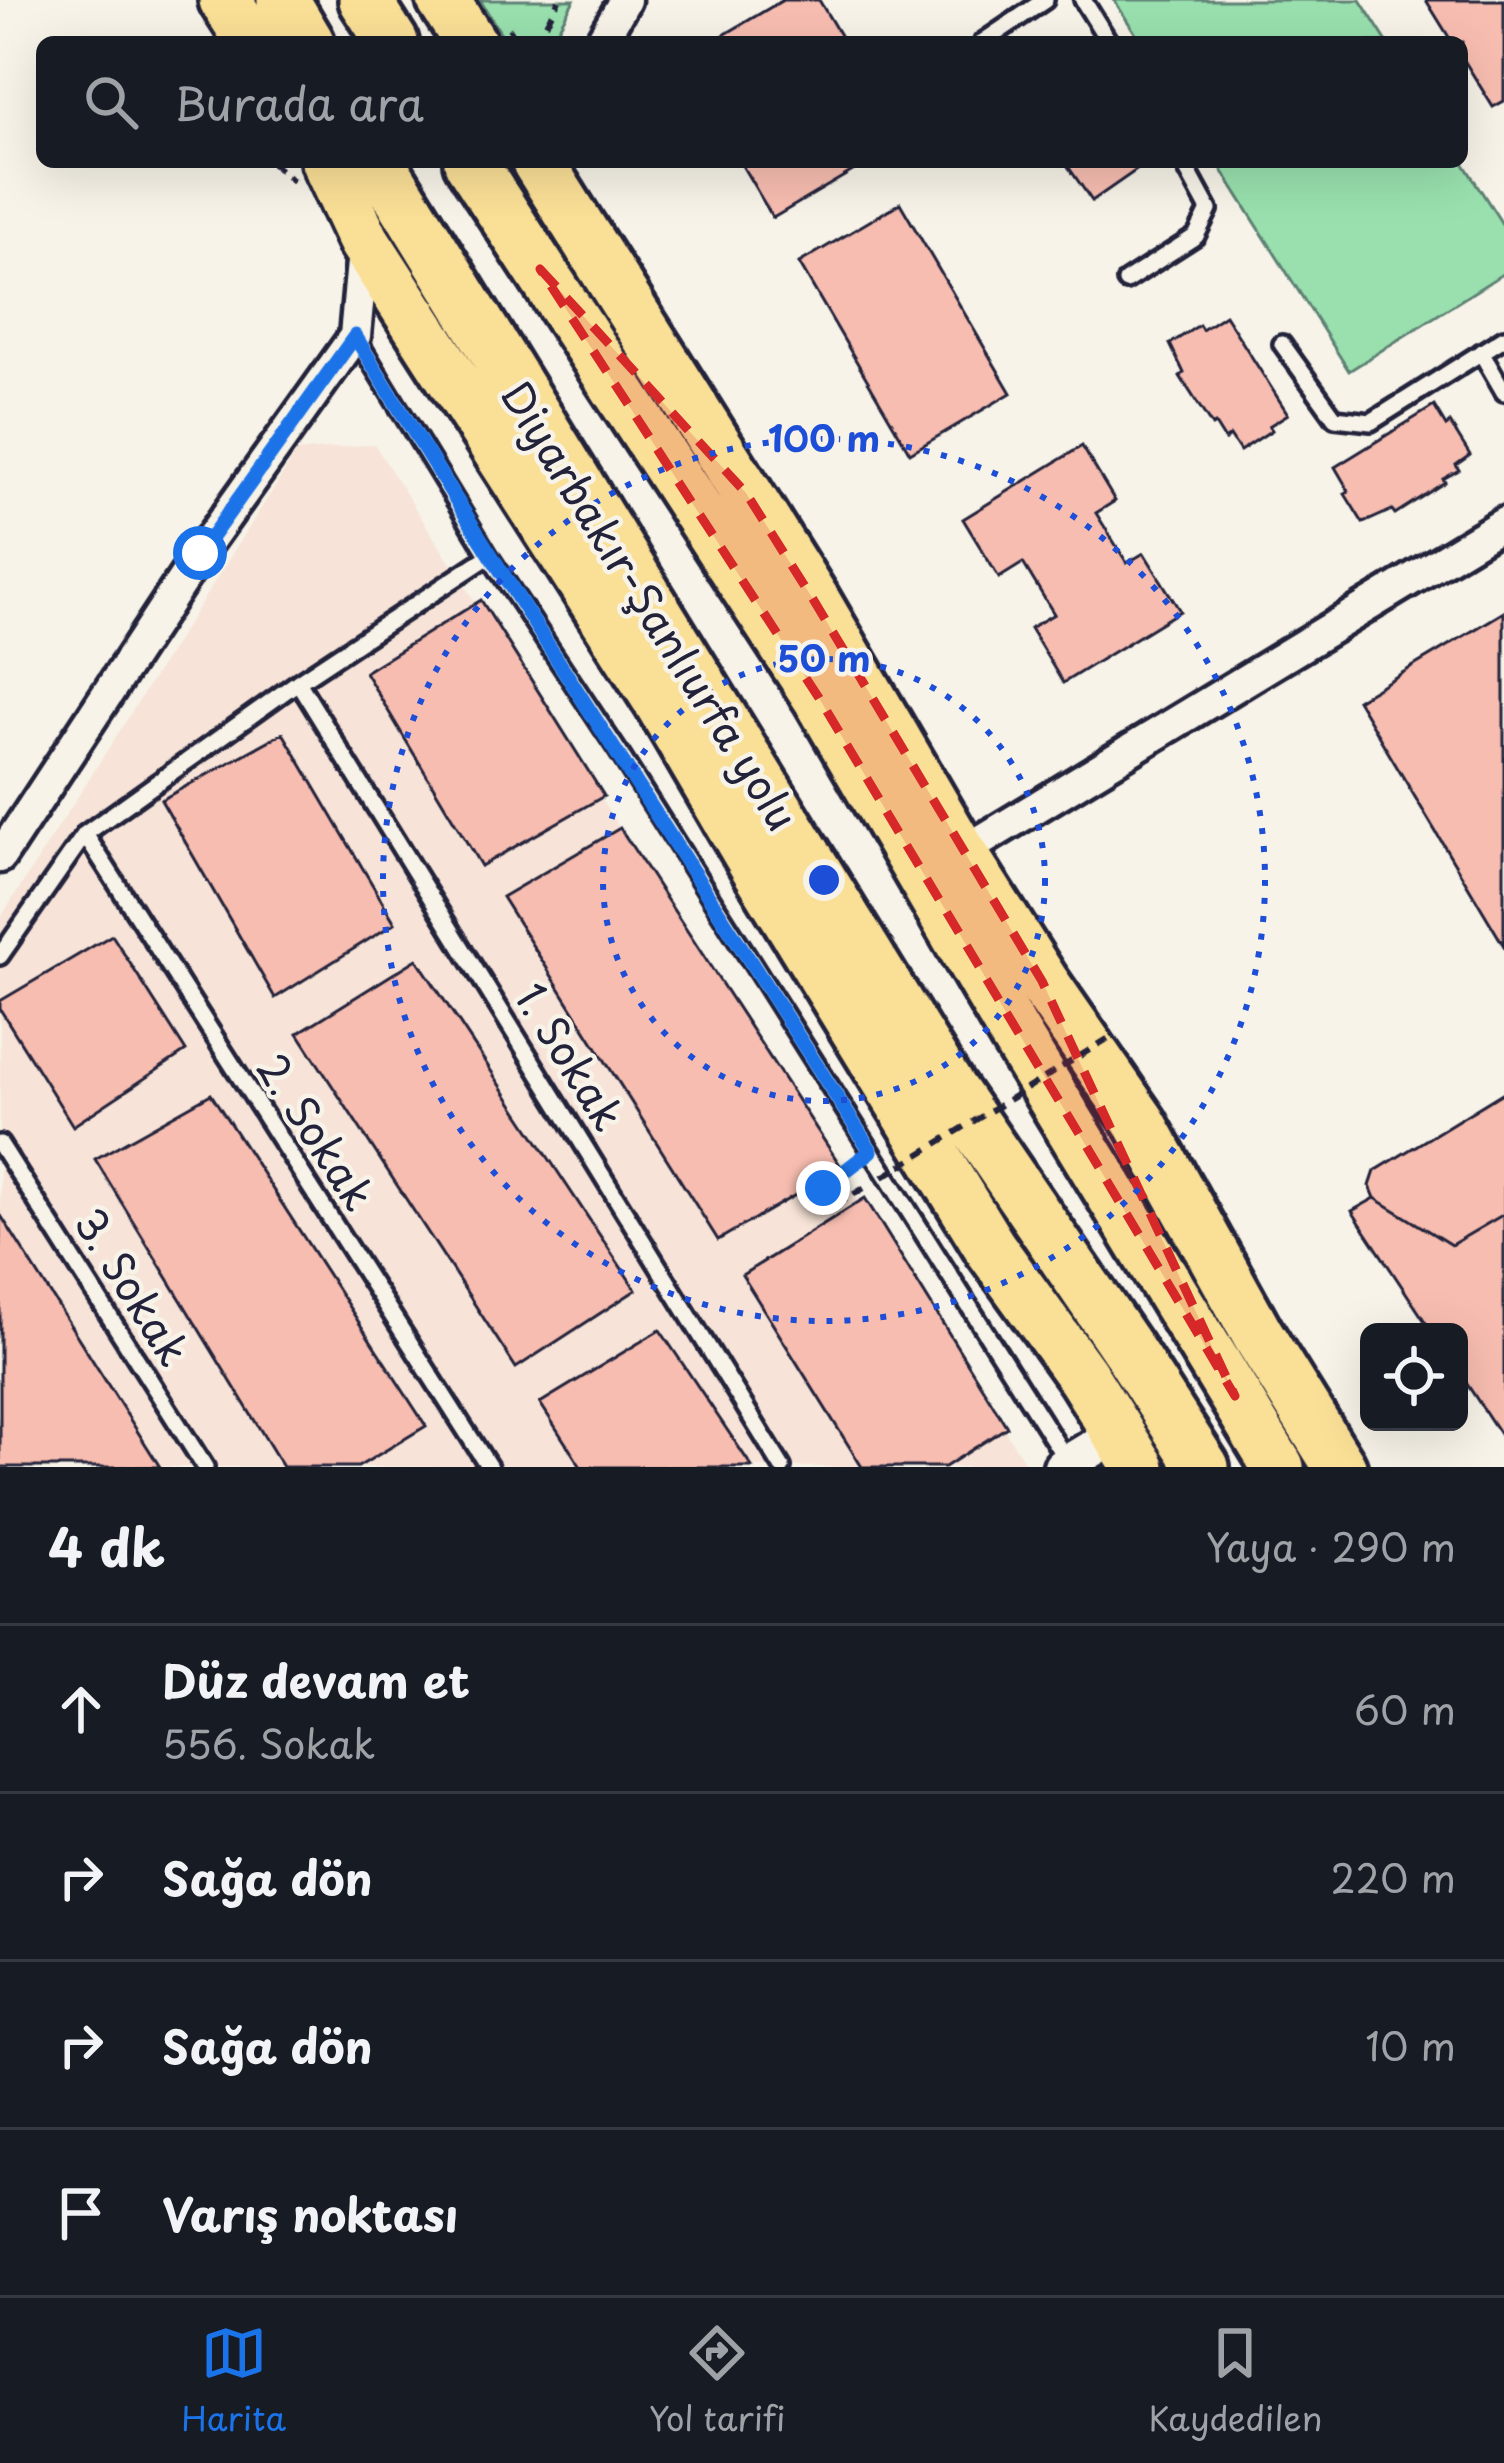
<!DOCTYPE html>
<html lang="tr">
<head>
<meta charset="utf-8">
<style>
	:root { --surface:#171b24; --page:#242831; --text:#f1f3f6; --muted:#9ea1a6; --line:#363941; --accent:#1a73e8 }
	body { margin:0; font-family:"Playpen Sans",sans-serif; background:var(--page); color:var(--text) }
	.controls { position:absolute; right:36px; bottom:36px; display:grid; overflow:hidden; border-radius:18px; box-shadow:0 12px 48px #0002 }
	.controls button { width:108px; height:108px; display:grid; place-items:center; padding:0; border:0; border-bottom:3px solid var(--line); background:var(--surface); color:var(--text); font:60px sans-serif }
	.stop { position:absolute; width:36px; height:36px; margin:-27px; border:9px solid #1a73e8; border-radius:50%; background:#fff }
	.stop.end { background:#1a73e8; border-color:#fff; box-shadow:0 3px 12px #0008 }
	.list { margin:0; padding:0; list-style:none }
	h2 { display:flex; justify-content:space-between; align-items:center; height:156px; margin:0; padding:0 48px; font-size:51px }
	h2 small { font-size:39px; font-weight:400; color:var(--muted) }
	.list li { display:grid; grid-template-columns:78px 1fr auto; gap:36px; align-items:center; box-sizing:border-box; height:168px; padding:0 48px; border-top:3px solid var(--line) }
	.list b { display:block; font-size:45px; white-space:nowrap }
	.list p { margin:0; font-size:39px; white-space:nowrap; color:var(--muted) }
	.list em { font-size:39px; font-style:normal; color:var(--muted) }
	.icon { flex:none; width:66px; height:66px; fill:none; stroke:currentColor; stroke-width:2; stroke-linecap:round; stroke-linejoin:round }
	.map { position:relative; flex:none; width:1504px; height:1467px; overflow:hidden }
	.search { position:absolute; background:var(--surface); box-shadow:0 12px 48px #0002; left:36px; right:36px; top:36px; height:132px; display:flex; align-items:center; gap:30px; box-sizing:border-box; padding:0 42px; border-radius:18px; color:var(--muted); font-size:45px }
	.sheet { height:828px; background:var(--surface) }
	nav { display:flex; justify-content:space-around; align-items:center; box-sizing:border-box; height:168px; border-top:3px solid var(--line); background:var(--surface); font-size:33px; color:var(--muted) }
	nav a { display:grid; justify-items:center; gap:6px }
	nav .on { color:var(--accent) }
	.map>svg:first-child { display:block }
	.built { fill:#f7e3d7 }
	.green { fill:#99e0ae; stroke:#5e8174; stroke-width:3 }
	.building { fill:#f7bdb0; stroke:#22223b; stroke-width:3 }
	.lines { fill:none; stroke-linecap:round; stroke-linejoin:round }
	.service-casing { stroke:#22223b; stroke-width:24 }
	.minor-casing { stroke:#22223b; stroke-width:39 }
	.tertiary-casing { stroke:#22223b; stroke-width:45 }
	.trunk-casing { stroke:#22223b; stroke-width:60 }
	.path { stroke:#22223b; stroke-width:6; stroke-dasharray:12 9; stroke-linecap:butt }
	.service { stroke:#f7f3e8; stroke-width:15 }
	.minor { stroke:#f7f3e8; stroke-width:30 }
	.tertiary { stroke:#f7f3e8; stroke-width:36 }
	.trunk { stroke:#fadf96; stroke-width:51 }
	.path-bridge { stroke:#22223b; stroke-width:6; stroke-dasharray:12 9; stroke-linecap:butt }
	.route { stroke:#1a73e8; stroke-width:15 }
	.marked { fill:#d62828; fill-opacity:0.2; stroke:#d62828; stroke-width:9; stroke-dasharray:24 15; stroke-linejoin:round }
	.ring { fill:none; stroke:#1d4ed8; stroke-width:6; stroke-dasharray:6 12 }
	.labels { text-anchor:middle; dominant-baseline:central; stroke-width:9; stroke-linejoin:round; paint-order:stroke }
	.street-label { font-size:42px; fill:#22223b; stroke:#f7f3e8 }
	.centre { fill:#1d4ed8; stroke:#f7f3e8; stroke-width:6 }
	.ring-label { font-size:36px; text-anchor:middle; font-weight:bold; fill:#1d4ed8; stroke:#f7f3e8; stroke-width:9; stroke-linejoin:round; paint-order:stroke }
</style>
</head>
<body>
<div class="map">
<svg width="1504" height="1467" viewBox="0 0 1504 1467">
	<rect width="100%" height="100%" fill="#f7f3e8"/>
	<filter id="ink" filterUnits="userSpaceOnUse"><feTurbulence type="fractalNoise" baseFrequency=".00833" numOctaves="2"/><feDisplacementMap in="SourceGraphic" scale="24" xChannelSelector="R" yChannelSelector="G"/><feConvolveMatrix kernelMatrix="1 2 1 2 8 2 1 2 1" color-interpolation-filters="sRGB"/></filter>
	<g filter="url(#ink)">
		<path class="built" d="M374 444 1028 1467H0V919L297 452Z"/>
		<path class="green" d="M480 0H574L551 42H506Z
			M1114 0H1360L1387 42H1141Z
			M1462 161 1504 227V273L1349 371 1217 162Z"/>
		<path class="building" d="M783 0H819L844 42H712Z
			M1426 0H1504V101L1493 107 1462 57V42H1452Z
			M740 162H868L773 218Z
			M1065 162H1148L1092 201Z
			M900 203 1011 393 910 453 799 263Z
			M1225 315 1288 414 1269 426 1272 430 1240 451 1230 436 1225 440 1215 424 1212 426 1180 376 1184 373 1170 344 1199 325 1202 330Z
			M1434 406 1446 426 1450 423 1470 455 1456 465 1459 470 1443 479 1445 482 1395 514 1392 510 1363 523 1345 494 1349 491 1335 467Z
			M1082 446 1115 501 1096 513 1127 563 1144 553 1180 611 1063 683 1030 628 1054 614 1023 563 999 578 963 519Z
			M481 600 604 796 481 866 365 672Z
			M1504 612V946L1357 700Z
			M283 733 395 923 275 998 161 800Z
			M620 828 842 1168 718 1240 502 897Z
			M112 935 186 1051 73 1126 0 1009V1001Z
			M417 959 636 1290 516 1368 298 1033Z
			M1504 1092V1214L1451 1245 1375 1198 1370 1186 1375 1171Z
			M211 1094 426 1426 358 1467H283L95 1159Z
			M865 1198 1007 1427 945 1467H862L742 1275Z
			M1375 1198 1451 1245 1504 1214V1440L1459 1372V1332H1432L1352 1211Z
			M0 1214 160 1467H0Z
			M660 1330 752 1467H581L540 1403Z"/>
		<g class="lines">
			<defs>
				<path id="service" d="M1083 0 1109 42
					M983 42 1045 0
					M1126 281 1196 236 1209 210 1183 162
					M355 336 489 556 618 751 1069 1464
					M1282 344 1335 418 1371 422 1504 338
					M1481 352 1504 392
					M298 682 782 1467
					M85 834 489 1467
					M0 956 85 834 298 682 489 556
					M0 1144 205 1467"/>
				<path id="minor" d="M601 42 625 0
					M961 853 1504 523
					M0 857 200 553 355 336 364 241"/>
				<path id="tertiary" d="M1062 1467 1118 1433"/>
				<path id="trunk" d="M225 0 252 42
					M283 0 308 42
					M365 0 392 42
					M443 0 470 42
					M327 162 364 241 660 702 756 866 991 1249 1083 1377 1139 1467
					M379 162 949 1088 1128 1350 1203 1467
					M470 162 819 698 1015 1035 1278 1467
					M538 162 813 599 961 853 1042 981 1141 1124 1258 1335 1340 1467"/>
			</defs>
			<use href="#service" class="service-casing"/>
			<use href="#minor" class="minor-casing"/>
			<use href="#tertiary" class="tertiary-casing"/>
			<use href="#trunk" class="trunk-casing"/>
			<path class="path" d="M509 28 518 42
				M536 42 559 0
				M271 162 293 181
				M856 1162 823 1188 836 1205 869 1185"/>
			<use href="#service" class="service"/>
			<use href="#minor" class="minor"/>
			<use href="#tertiary" class="tertiary"/>
			<use href="#trunk" class="trunk"/>
			<path class="path-bridge" d="M883 1177 1109 1038"/>
		</g>
	</g>
	<g class="lines" filter="url(#ink)">
		<path class="route" d="M200 553 355 336C522 610 699 879 871 1151L823 1188"/>
	</g>
	<path class="marked" d="M540 269 746 493 813 599 1042 981 1235 1396 819 698Z"/>
	<g class="ring">
		<circle cx="824" cy="880" r="221"/>
		<circle cx="824" cy="880" r="441"/>
	</g>
	<g class="labels">
		<g class="street-label">
			<text transform="translate(651 605) rotate(58)">Diyarbakır-Şanlıurfa yolu</text>
			<text transform="translate(571 1056) rotate(58)">1. Sokak</text>
			<text transform="translate(317 1131) rotate(57)">2. Sokak</text>
			<text transform="translate(133 1286) rotate(58)">3. Sokak</text>
		</g>
	</g>
	<circle cx="824" cy="880" r="18" class="centre"/>
	<g class="ring-label">
		<text x="824" y="452">100 m</text>
		<text x="824" y="672">50 m</text>
	</g>
</svg>
<div class="controls">
<button><svg class="icon" aria-label="locate" viewBox="0 0 24 24"><circle cx="12" cy="12" r="6"/><path d="M12 2v4M12 18v4M2 12h4M18 12h4"/></svg></button>
</div>
<div class="stop" style="left:200px;top:553px"></div>
<div class="stop end" style="left:823px;top:1188px"></div>
<div class="search"><svg class="icon" aria-label="search" viewBox="0 0 24 24"><circle cx="10" cy="10" r="6"/><path d="M15 15l6 6"/></svg>Burada ara</div>
</div>
<section class="sheet">
<h2>4 dk<small>Yaya · 290 m</small></h2>
<ul class="list">
<li><svg class="icon" aria-label="ahead" viewBox="0 0 24 24"><path d="M12 20V5M6 11l6-6 6 6"/></svg><div><b>Düz devam et</b><p>556. Sokak</p></div><em>60 m</em></li>
<li><svg class="icon" aria-label="right" viewBox="0 0 24 24"><path d="M7 20v-9h11M14 6l5 5-5 5"/></svg><div><b>Sağa dön</b></div><em>220 m</em></li>
<li><svg class="icon" aria-label="right" viewBox="0 0 24 24"><path d="M7 20v-9h11M14 6l5 5-5 5"/></svg><div><b>Sağa dön</b></div><em>10 m</em></li>
<li><svg class="icon" aria-label="arrive" viewBox="0 0 24 24"><path d="M6 21V4h12l-3 4 3 4H6"/></svg><div><b>Varış noktası</b></div></li>
</ul>
</section>
<nav>
<a class="on"><svg class="icon" aria-label="map" viewBox="0 0 24 24"><path d="M3 6l6-2 6 2 6-2v14l-6 2-6-2-6 2zM9 4v14M15 6v14"/></svg>Harita</a>
<a><svg class="icon" aria-label="directions" viewBox="0 0 24 24"><path d="M12 3l9 9-9 9-9-9zM9 14v-3h6M13 9l2 2-2 2"/></svg>Yol tarifi</a>
<a><svg class="icon" aria-label="saved" viewBox="0 0 24 24"><path d="M7 4h10v16l-5-4-5 4z"/></svg>Kaydedilen</a>
</nav>
</body>
</html>
